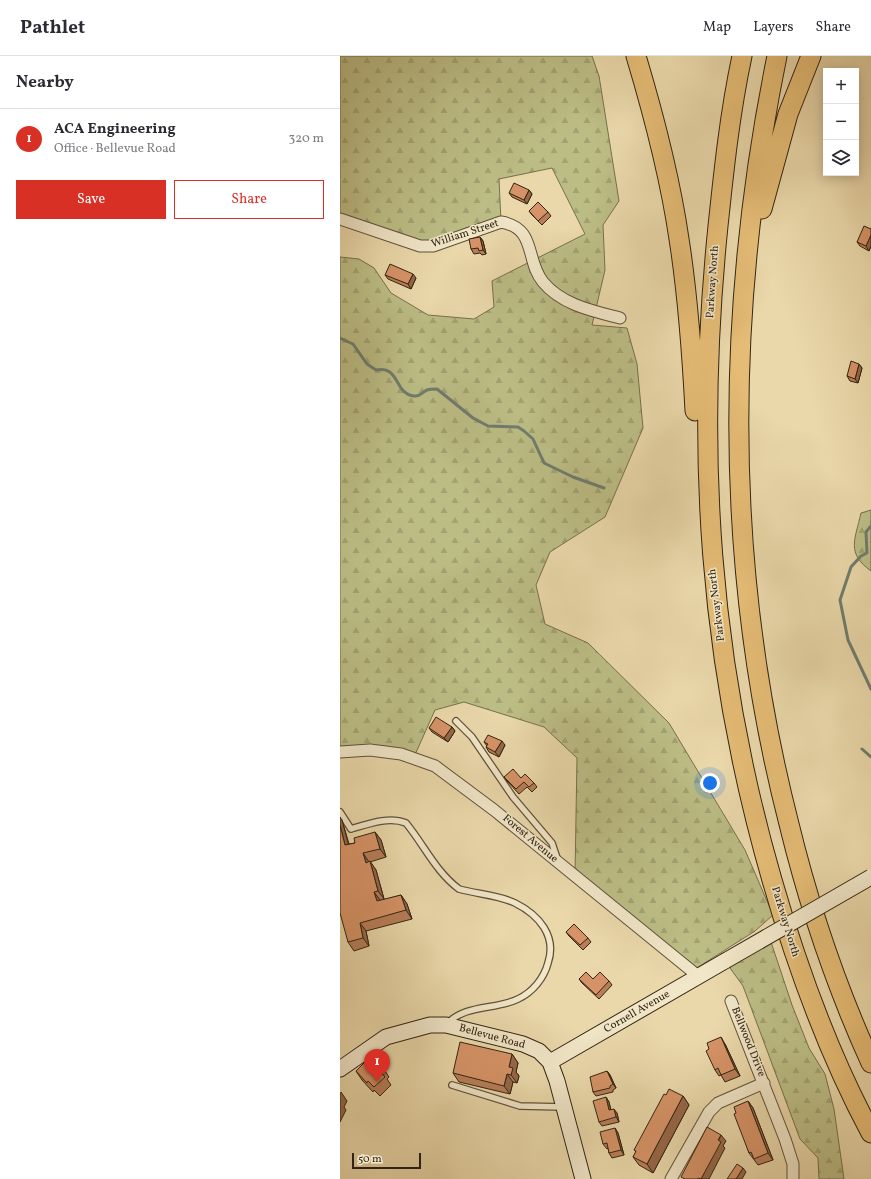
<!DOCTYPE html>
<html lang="en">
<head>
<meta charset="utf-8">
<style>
	:root { --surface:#fff; --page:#f2f2f3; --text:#2b2b33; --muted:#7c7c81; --line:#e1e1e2; --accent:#d93025 }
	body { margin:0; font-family:Vollkorn,serif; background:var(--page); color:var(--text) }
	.controls { position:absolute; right:12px; top:12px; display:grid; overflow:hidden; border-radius:0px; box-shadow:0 2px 10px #0003 }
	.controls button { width:36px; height:36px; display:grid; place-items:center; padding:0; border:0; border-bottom:1px solid var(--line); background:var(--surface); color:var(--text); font:20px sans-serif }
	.scale { position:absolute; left:12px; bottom:10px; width:69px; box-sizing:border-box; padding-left:4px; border:2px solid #312413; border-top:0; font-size:11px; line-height:14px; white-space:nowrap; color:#312413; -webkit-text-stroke:3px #f1e6c8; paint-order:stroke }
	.you { position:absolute; left:370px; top:727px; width:14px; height:14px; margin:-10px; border:3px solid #fff; border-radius:50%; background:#1a73e8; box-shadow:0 0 0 6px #1a73e833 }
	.badge { display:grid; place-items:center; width:26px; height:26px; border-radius:50%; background:var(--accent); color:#fff; font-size:13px; font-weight:700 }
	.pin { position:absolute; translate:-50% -33px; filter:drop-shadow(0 1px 2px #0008) }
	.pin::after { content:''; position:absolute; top:21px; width:14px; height:12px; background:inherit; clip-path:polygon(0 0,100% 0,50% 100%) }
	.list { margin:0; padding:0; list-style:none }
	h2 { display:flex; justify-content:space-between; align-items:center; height:52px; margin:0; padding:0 16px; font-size:17px }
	h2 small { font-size:13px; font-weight:400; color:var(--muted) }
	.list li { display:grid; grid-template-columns:26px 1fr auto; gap:12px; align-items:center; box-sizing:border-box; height:60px; padding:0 16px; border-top:1px solid var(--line) }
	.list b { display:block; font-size:15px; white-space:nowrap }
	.list p { margin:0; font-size:13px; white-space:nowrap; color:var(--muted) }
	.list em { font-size:13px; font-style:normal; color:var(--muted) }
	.actions { display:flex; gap:8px; padding:12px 16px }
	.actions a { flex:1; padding:9px 0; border:1px solid var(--accent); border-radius:0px; text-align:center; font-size:14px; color:var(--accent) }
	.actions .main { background:var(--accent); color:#fff }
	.icon { flex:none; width:22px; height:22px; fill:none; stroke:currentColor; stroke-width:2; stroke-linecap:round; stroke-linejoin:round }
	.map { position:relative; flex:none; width:531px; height:1123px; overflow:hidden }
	header { display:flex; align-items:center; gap:24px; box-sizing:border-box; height:56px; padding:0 20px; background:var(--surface); border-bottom:1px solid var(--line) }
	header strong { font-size:19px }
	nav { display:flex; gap:22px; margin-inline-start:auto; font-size:14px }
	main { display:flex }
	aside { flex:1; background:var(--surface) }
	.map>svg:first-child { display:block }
	.forest { fill:url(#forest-firs); stroke:#76704c }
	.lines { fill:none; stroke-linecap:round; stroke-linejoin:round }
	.stream { stroke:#6f7d6e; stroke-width:3 }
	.lane-casing { stroke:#5f5139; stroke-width:8 }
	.street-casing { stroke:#5f5139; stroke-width:13 }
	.secondary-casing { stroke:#312413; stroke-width:17 }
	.highway-casing { stroke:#312413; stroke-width:21 }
	.lane { stroke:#f1e6c8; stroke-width:5.5 }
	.street { stroke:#f1e6c8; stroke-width:11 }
	.secondary { stroke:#f1e6c8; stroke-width:15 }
	.highway { stroke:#e5bc75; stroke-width:19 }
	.secondary-bridge-casing { stroke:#312413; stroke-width:17; stroke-linecap:butt }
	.secondary-bridge { stroke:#f1e6c8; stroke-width:15 }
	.wall { fill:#b87e59; stroke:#312413 }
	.shaded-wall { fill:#966748; stroke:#312413 }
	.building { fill:#d69367; stroke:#312413 }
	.labels { text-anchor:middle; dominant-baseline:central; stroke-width:3; stroke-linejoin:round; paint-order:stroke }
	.street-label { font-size:11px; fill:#312413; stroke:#f1e6c8 }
</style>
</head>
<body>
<header>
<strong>Pathlet</strong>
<nav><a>Map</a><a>Layers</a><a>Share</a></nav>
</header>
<main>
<aside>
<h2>Nearby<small></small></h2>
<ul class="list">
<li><span class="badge">1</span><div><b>ACA Engineering</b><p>Office · Bellevue Road</p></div><em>320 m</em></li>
</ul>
<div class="actions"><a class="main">Save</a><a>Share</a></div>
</aside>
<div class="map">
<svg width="531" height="1123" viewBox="0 0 531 1123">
	<defs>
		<pattern id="forest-firs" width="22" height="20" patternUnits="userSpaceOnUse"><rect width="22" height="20" fill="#bcbd85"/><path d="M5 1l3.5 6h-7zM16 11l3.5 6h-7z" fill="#a2a272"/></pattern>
	</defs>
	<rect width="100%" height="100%" fill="#ead8aa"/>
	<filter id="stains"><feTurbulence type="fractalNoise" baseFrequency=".005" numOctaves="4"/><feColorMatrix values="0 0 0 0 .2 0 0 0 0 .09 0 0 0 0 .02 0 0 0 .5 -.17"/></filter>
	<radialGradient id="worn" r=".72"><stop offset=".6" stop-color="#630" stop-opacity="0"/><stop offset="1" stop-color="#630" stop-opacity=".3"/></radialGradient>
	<path class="forest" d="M0 0H252L259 20 279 145 263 169 265 214 252 269 287 272 297 308 303 372 265 461 210 496 196 529 205 568 248 587 329 667 405 794 433 859 415 875 352 915 235 820 237 702 204 671 124 646 95 654 74 701 0 696V201L19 203 34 212 51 237 88 259 134 263 154 251 152 225 245 178 212 112 159 123 161 166 93 190 0 163Z
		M531 454V515C506 497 515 484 521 457Z
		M429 880 452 949 469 992 485 1018 494 1053 504 1123H479L478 1102 460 1083 403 930 385 905Z"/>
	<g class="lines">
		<path class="stream" d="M0 282 13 288 27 308 36 314C60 309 54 338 74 340 81 341 82 336 87 334 90 333 94 333 97 333L133 362 148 370 178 371 184 375 193 383 204 407 233 421 264 432
			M531 470 526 476 527 497 521 500 511 511 500 544 508 584 531 633
			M522 693 531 701"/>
		<defs>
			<path id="lane" d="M116 665 132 681 173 741 212 787 218 805
				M0 756 11 773C28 768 49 760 66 767 84 789 96 816 119 833 137 838 159 839 175 847 199 859 217 880 208 907 204 922 193 936 178 943 156 954 125 948 107 968
				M112 1029 180 1050 223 1051"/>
			<path id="street" d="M0 163 80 190H93L161 166C197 172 185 204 203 226 222 249 253 255 280 262
				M0 696 30 694 61 698 95 710 154 754 358 920
				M391 945 445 1083 453 1108V1123
				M331 1123 369 1056 378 1047 424 1027"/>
			<path id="secondary" d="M210 1006 385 905
				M0 1013 46 981 90 969H106L183 988 199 995 210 1006 217 1025 243 1123"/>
			<path id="highway" d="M296 0C314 60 330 121 339 183 348 240 352 297 355 355
				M402 0C390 56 384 113 378 170 355 395 369 606 432 824 457 911 488 997 531 1077
				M437 0C385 255 384 515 449 768 469 850 496 930 531 1007
				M422 153 448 58 471 0"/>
		</defs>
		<use href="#lane" class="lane-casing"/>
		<use href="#street" class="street-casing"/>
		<use href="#secondary" class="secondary-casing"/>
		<use href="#highway" class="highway-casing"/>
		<use href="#lane" class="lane"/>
		<use href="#street" class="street"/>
		<use href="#secondary" class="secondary"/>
		<use href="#highway" class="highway"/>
		<defs>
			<path id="secondary-bridge" d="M385 905 531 821"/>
		</defs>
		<use href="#secondary-bridge" class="secondary-bridge-casing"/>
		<use href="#secondary-bridge" class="secondary-bridge"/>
	</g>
	<path class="wall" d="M189 134 192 138 187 148 172 141 169 137Z
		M189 155 208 156 211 160 202 169 192 159Z
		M531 173V190L529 195 520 190 517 186Z
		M140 181 143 185 146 198 142 199 140 197 134 198 131 193Z
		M45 219 76 222 71 233 48 223Z
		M519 308 522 312 518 327 510 325 507 320Z
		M112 671 115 675 108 686 92 676 89 672Z
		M144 686 165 689 159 701 149 696 146 691 147 690Z
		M164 721 181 722 194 727 197 731 192 736 187 731 179 738 167 725Z
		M2 764 9 788 15 787 35 776 41 784 46 801 30 806 36 814 44 843 40 845 61 839 67 848 72 863 26 875 29 890 14 895 8 886Z
		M226 876 248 882 251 886 243 894 229 880Z
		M239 923 269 925 272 929 259 943 242 927Z
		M385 988 400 1020 385 1026 381 1019 379 1020 375 1014Z
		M172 998 178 1007 176 1016 179 1020 177 1027 173 1026 170 1038 119 1026 113 1017Z
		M43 1012 49 1021 47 1023 51 1029 40 1040 34 1034 33 1036 22 1024 16 1015Z
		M267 1015 270 1019 276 1032 273 1034V1036L256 1040 253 1036Z
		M343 1040 349 1049 313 1117 299 1109 293 1101 296 1096 294 1094Z
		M266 1041 269 1046 271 1054 277 1057 279 1066 262 1070 259 1066Z
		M408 1045 413 1052 433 1104 418 1109 409 1097 396 1057Z
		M275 1072 278 1077 284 1099 272 1102 269 1097 268 1092 267 1093 263 1088Z"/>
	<path class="shaded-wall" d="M189 134 192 138 187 148 184 144Z
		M531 179V190L529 195 526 190Z
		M140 181 143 185 146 198 143 194Z
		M73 218 76 222 71 233 68 228Z
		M519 308 522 312 518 327 515 323Z
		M112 671 115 675 108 686 104 682Z
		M162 685 165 689 159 701 155 696Z
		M0 761 2 764 11 798 5 789 0 769Z
		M35 776 41 784 46 801 40 793Z
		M23 797 29 806 26 807Z
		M30 805 36 814 44 843 38 835Z
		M34 836 40 844 43 854 37 845Z
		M61 839 67 848 72 863 66 854Z
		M20 867 26 875 29 890 23 882Z
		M381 981 385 988 400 1020 395 1013Z
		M172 998 178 1007 176 1016 179 1020 177 1027 171 1019 169 1011Z
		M267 1015 270 1019 276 1032 273 1028Z
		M167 1018 173 1026 170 1038 164 1030Z
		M1 1036 7 1045 4 1051 6 1054 0 1066V1038Z
		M343 1040 349 1049 313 1117 307 1108Z
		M266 1041 269 1046 272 1059 269 1054Z
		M408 1045 413 1052 433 1104 428 1097Z
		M274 1053 277 1057 279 1066 276 1061Z
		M275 1072 278 1077 284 1099 281 1094Z
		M381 1079 386 1085 383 1090 385 1092 369 1123H361Z
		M403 1112 406 1116 402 1123H396Z"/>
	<path class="building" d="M174 127 189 134 184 144 169 137Z
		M198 146 208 156 198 165 189 155Z
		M524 170 531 173V179L526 190 517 186Z
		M140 181 143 194 139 195 138 192 131 193 129 183Z
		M50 208 73 218 68 228 45 219Z
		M511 305 519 308 515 323 507 320Z
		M96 661 112 671 104 682 89 672Z
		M148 679 162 685 155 696 146 691 148 688 144 686Z
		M173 713 181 722 185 718 194 727 189 731 184 726 176 733 164 721Z
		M0 769 5 789 15 787 14 782 35 776 40 793 23 797 26 807 30 805 38 835 34 836 37 845 61 839 66 854 20 867 23 882 8 886 0 857Z
		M234 868 248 882 240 889 226 876Z
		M246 916 253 923 260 916 269 925 256 939 239 923Z
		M381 981 395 1013 381 1019 378 1012 375 1014 366 995 369 993 367 987Z
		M120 986 172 998 169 1011 173 1012 171 1019 167 1018 164 1030 113 1017Z
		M31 1000 43 1012 40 1015 45 1021 34 1031 28 1025 27 1027 16 1015Z
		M267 1015 273 1028 270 1030V1032L253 1036 250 1021Z
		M329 1033 343 1040 307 1108 293 1101 296 1095 294 1094 324 1038 326 1039Z
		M266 1041 269 1054 274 1053 276 1061 259 1066 253 1045Z
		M408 1045 428 1097 414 1103 411 1096 409 1097 394 1058 396 1057 394 1051Z
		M367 1071 381 1079 378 1084 381 1086 361 1123 358 1122V1123H345L341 1121Z
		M275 1072 281 1094 269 1097 267 1087 263 1088 260 1076Z
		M397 1108 403 1112 396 1123H387Z"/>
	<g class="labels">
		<g class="street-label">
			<text transform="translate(125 178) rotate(-18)">William Street</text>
			<text transform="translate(373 226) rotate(-86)">Parkway North</text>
			<text transform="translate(377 549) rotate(-97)">Parkway North</text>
			<text transform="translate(190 783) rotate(40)">Forest Avenue</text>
			<text transform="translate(445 866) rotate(73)">Parkway North</text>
			<text transform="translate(297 956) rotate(-30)">Cornell Avenue</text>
			<text transform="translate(152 981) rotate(15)">Bellevue Road</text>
			<text transform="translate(408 986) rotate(68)">Bellwood Drive</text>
		</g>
	</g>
	<rect width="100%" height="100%" filter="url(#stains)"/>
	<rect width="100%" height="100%" fill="url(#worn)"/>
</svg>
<div class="controls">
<button>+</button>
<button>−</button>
<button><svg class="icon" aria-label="layers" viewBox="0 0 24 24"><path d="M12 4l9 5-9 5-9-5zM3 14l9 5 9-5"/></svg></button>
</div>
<div class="scale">50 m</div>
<div class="you"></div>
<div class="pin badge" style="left:37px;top:1026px">1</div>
</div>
</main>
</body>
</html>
